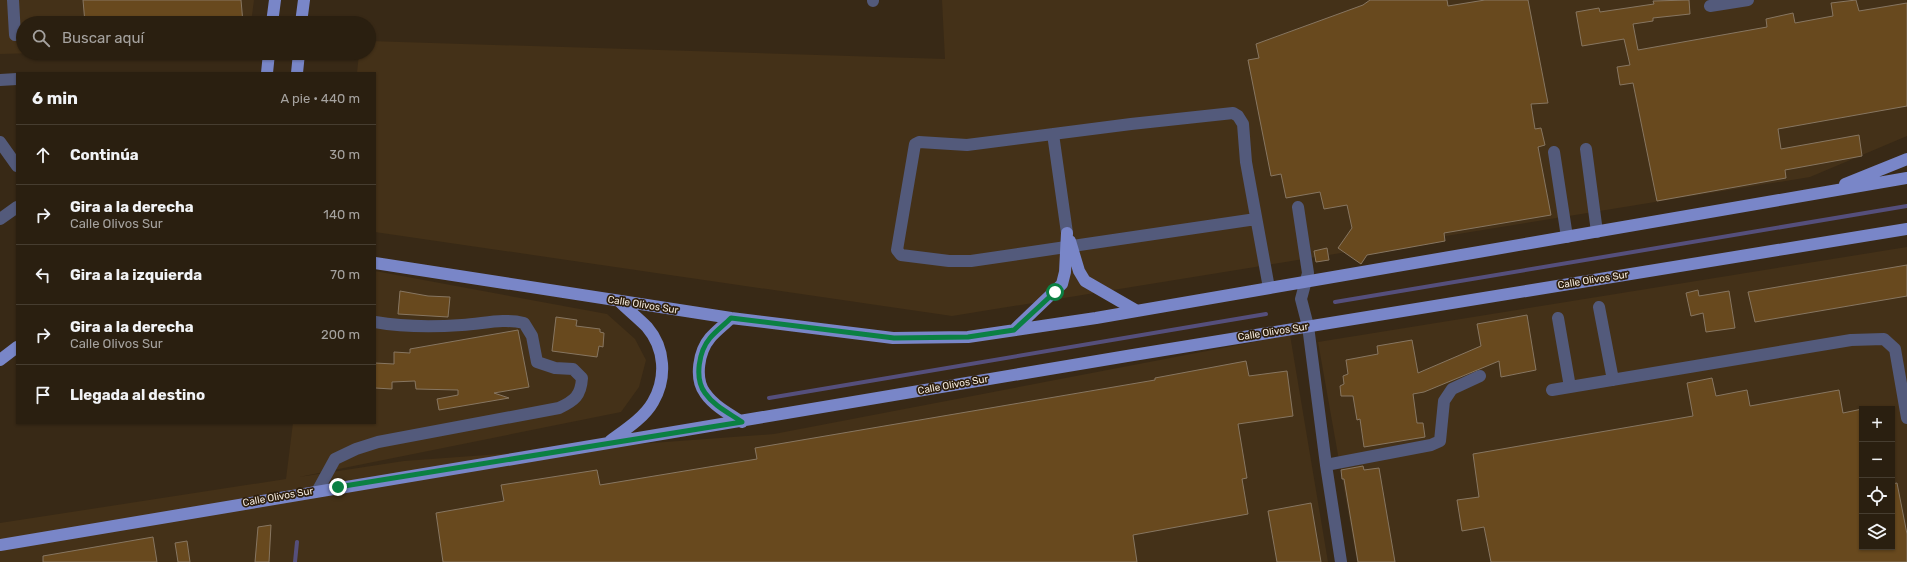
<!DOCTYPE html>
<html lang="es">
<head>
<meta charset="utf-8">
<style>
	:root { --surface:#2a1f10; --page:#322719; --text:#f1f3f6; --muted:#a5a29f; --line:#463d30 }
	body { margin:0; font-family:Rubik,sans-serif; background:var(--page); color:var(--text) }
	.controls { position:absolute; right:12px; bottom:12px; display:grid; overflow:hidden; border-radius:0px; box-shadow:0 1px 3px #0004 }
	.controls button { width:36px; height:36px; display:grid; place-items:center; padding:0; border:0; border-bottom:1px solid var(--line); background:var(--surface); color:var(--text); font:20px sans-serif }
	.stop { position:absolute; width:12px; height:12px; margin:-9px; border:3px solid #0b8043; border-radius:50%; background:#fff }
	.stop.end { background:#0b8043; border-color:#fff; box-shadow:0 1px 4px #0008 }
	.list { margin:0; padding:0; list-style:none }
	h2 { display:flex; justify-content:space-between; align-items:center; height:52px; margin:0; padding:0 16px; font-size:17px }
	h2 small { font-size:13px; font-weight:400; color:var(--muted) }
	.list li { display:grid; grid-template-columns:26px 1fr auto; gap:12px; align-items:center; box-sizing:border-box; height:60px; padding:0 16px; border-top:1px solid var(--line) }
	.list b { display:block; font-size:15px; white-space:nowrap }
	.list p { margin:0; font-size:13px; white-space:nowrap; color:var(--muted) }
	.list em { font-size:13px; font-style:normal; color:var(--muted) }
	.icon { flex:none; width:22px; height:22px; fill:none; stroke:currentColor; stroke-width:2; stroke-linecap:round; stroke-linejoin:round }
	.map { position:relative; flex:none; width:1907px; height:562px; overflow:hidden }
	.search { position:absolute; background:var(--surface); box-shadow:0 1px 3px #0004; left:16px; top:16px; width:360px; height:44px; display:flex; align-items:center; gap:10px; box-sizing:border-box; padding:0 14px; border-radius:22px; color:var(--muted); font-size:15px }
	.panel { position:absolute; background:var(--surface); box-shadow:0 1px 3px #0004; left:16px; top:72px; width:360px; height:352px; border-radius:0px }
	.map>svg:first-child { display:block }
	.built { fill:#443118; fill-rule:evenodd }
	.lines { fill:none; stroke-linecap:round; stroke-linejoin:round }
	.stream { stroke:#554f7c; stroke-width:4 }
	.building { fill:#68491e; stroke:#877661 }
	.minor { stroke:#535a7b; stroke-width:12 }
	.major { stroke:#7986c8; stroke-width:12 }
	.route { stroke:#0b8043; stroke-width:5 }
	.labels { text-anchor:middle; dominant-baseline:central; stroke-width:3.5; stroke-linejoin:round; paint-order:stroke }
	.street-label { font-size:10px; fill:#f3eade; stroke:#2e1f0d }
</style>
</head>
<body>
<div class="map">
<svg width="1907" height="562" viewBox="0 0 1907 562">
	<rect width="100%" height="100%" fill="#382916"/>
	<path class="built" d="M0 0H254L251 23H23V53H36L0 54Z
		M942 0H1907V136L1810 177 952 316 375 232V73H357L359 53H369V41L945 59Z
		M1907 247V562H1357L1318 342ZM1862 409H1892V547H1862Z
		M375 271 607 314 635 339 646 360 639 387 621 412 299 477 404 461 774 434 1290 335 1328 562H0V523L286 479 293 423H375Z"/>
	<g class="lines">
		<path class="stream" d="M1335 302 1907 206
			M769 398 1266 314
			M295 562 297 542"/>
	</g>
	<path class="building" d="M83 0H241L243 23H85Z
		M1370 0H1447L1448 6 1485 0H1528L1548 103 1531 104 1535 129 1541 128 1545 145 1538 147 1551 215 1444 233 1445 241 1367 255 1361 264 1338 248 1352 228 1347 205 1324 209 1320 192 1286 198 1281 174 1271 176 1248 60 1259 58 1256 44 1363 5Z
		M1689 0 1690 14 1653 18V21L1633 24 1638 50 1767 27 1766 19 1793 13 1795 23 1833 16 1831 3 1856 0 1859 11 1907 3V106L1778 129 1781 149 1859 135 1862 156 1785 170 1786 178 1657 201 1633 83 1620 85 1617 67 1630 65 1624 39 1582 46 1576 12 1599 8 1600 12 1654 4 1653 1Z
		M1327 248 1329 260 1316 262 1314 251Z
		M1907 265V296L1755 322 1748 292Z
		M1698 290 1699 296 1729 291 1735 328 1706 332 1703 313 1691 316 1686 293Z
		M400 291 428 296 450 297 448 317 398 314Z
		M1527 315 1536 370 1501 377 1499 361 1424 392 1413 394 1417 423H1423L1425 437 1364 447 1360 419 1357 420 1353 396H1341L1340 386 1344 384 1343 376 1348 374 1346 360 1378 354 1377 346 1412 340 1418 373 1481 346 1477 324Z
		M556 317 577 320 576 326 600 329V332L604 333 603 347 599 346 597 357 552 351Z
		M518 330 529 387 494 393 509 398 439 410 437 399 458 395V390L416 389 415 381 392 382V389L375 388V363L394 364V352L410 353V349Z
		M1246 361 1249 376 1287 371 1293 416 1238 424 1247 478 1242 479 1248 514 1133 535 1137 562H443L436 513 504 501 501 485 597 470 600 485 757 459 755 448 1155 380V378Z
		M1712 378 1716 396 1747 390 1750 406 1839 390 1843 413 1862 409V547H1892V484L1897 483 1907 534V562H1491L1484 527 1462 531 1457 500 1479 497 1473 454 1693 416 1687 383Z
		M1363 466 1364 470 1379 468 1395 562H1358L1344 479H1342L1341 470Z
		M1311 503 1321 562H1277L1268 511Z
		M271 525 269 562H255L258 527Z
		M153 537 157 562H43V556Z
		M187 541 190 562H178L175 543Z"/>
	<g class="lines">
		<path class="minor" d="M13 0 15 35
			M873 0V1
			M1710 6 1748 0
			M0 80 17 79
			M1053 134 1067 233
			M0 142 17 166
			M1586 149 1597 232
			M1554 152 1567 237
			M1298 207 1308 273 1301 299 1308 326 1326 465 1341 562
			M0 219 17 207
			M1256 219 971 261H949L901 255 897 250 915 144 919 142 967 145 1131 124 1233 113 1238 116 1243 124 1246 162 1269 288
			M1599 307 1613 380
			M1558 318 1570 387
			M1552 390 1851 340 1884 339 1895 349 1907 418
			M1326 465 1431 445 1440 441 1444 401 1452 389 1480 376
			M318 490 335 459 356 449 378 442 559 408C574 401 581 396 582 378L573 369 555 368 537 362 532 336 524 323C503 318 483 324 462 325 433 327 403 327 375 322"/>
		<path class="major" d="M272 23 275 0
			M301 23 304 0
			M267 73 269 53
			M297 73 299 53
			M1845 184 1907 159
			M1070 241 1079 271 1085 281 1137 311
			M375 263 731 318 893 338 968 337 1096 318 1907 178
			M731 318C724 325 716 331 710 338 699 351 694 378 705 393 714 406 729 414 742 422
			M1014 330 1062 284 1065 272 1067 233
			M0 360 17 347
			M610 441C625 430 644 418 653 402 667 378 665 348 647 327 638 318 628 310 620 302
			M0 545 1127 356 1907 229"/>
	</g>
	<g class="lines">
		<path class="route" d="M338 487 742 422C729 413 714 406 705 393 694 378 699 351 710 338 716 331 724 325 731 318L894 338 968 337 1014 330 1055 292"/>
	</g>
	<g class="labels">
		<g class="street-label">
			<text transform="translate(1593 280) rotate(-9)">Calle Olivos Sur</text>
			<text transform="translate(643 305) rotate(9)">Calle Olivos Sur</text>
			<text transform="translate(1273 332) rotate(-9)">Calle Olivos Sur</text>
			<text transform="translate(953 385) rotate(-10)">Calle Olivos Sur</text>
			<text transform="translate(278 497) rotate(-10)">Calle Olivos Sur</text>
		</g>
	</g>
</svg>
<div class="controls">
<button>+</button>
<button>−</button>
<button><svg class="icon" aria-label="locate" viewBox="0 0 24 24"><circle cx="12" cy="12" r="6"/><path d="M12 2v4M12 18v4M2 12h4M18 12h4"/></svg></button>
<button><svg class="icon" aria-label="layers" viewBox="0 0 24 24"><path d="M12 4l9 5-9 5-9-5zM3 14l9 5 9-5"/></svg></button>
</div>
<div class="stop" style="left:1055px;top:292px"></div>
<div class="stop end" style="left:338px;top:487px"></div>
<div class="search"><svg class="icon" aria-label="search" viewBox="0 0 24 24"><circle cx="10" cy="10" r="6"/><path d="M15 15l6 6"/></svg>Buscar aquí</div>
<section class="panel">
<h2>6 min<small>A pie · 440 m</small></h2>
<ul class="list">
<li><svg class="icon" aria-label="ahead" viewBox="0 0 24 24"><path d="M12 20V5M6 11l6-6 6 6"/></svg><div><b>Continúa</b></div><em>30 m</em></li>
<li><svg class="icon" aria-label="right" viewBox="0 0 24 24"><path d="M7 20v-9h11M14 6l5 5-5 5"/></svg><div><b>Gira a la derecha</b><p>Calle Olivos Sur</p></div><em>140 m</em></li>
<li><svg class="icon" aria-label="left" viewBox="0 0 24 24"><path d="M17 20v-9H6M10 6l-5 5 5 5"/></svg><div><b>Gira a la izquierda</b></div><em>70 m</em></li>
<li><svg class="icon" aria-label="right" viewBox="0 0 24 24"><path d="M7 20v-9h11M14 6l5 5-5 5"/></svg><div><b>Gira a la derecha</b><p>Calle Olivos Sur</p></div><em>200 m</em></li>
<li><svg class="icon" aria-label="arrive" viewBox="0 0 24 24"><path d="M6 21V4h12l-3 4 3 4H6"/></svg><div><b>Llegada al destino</b></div></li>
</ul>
</section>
</div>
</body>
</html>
